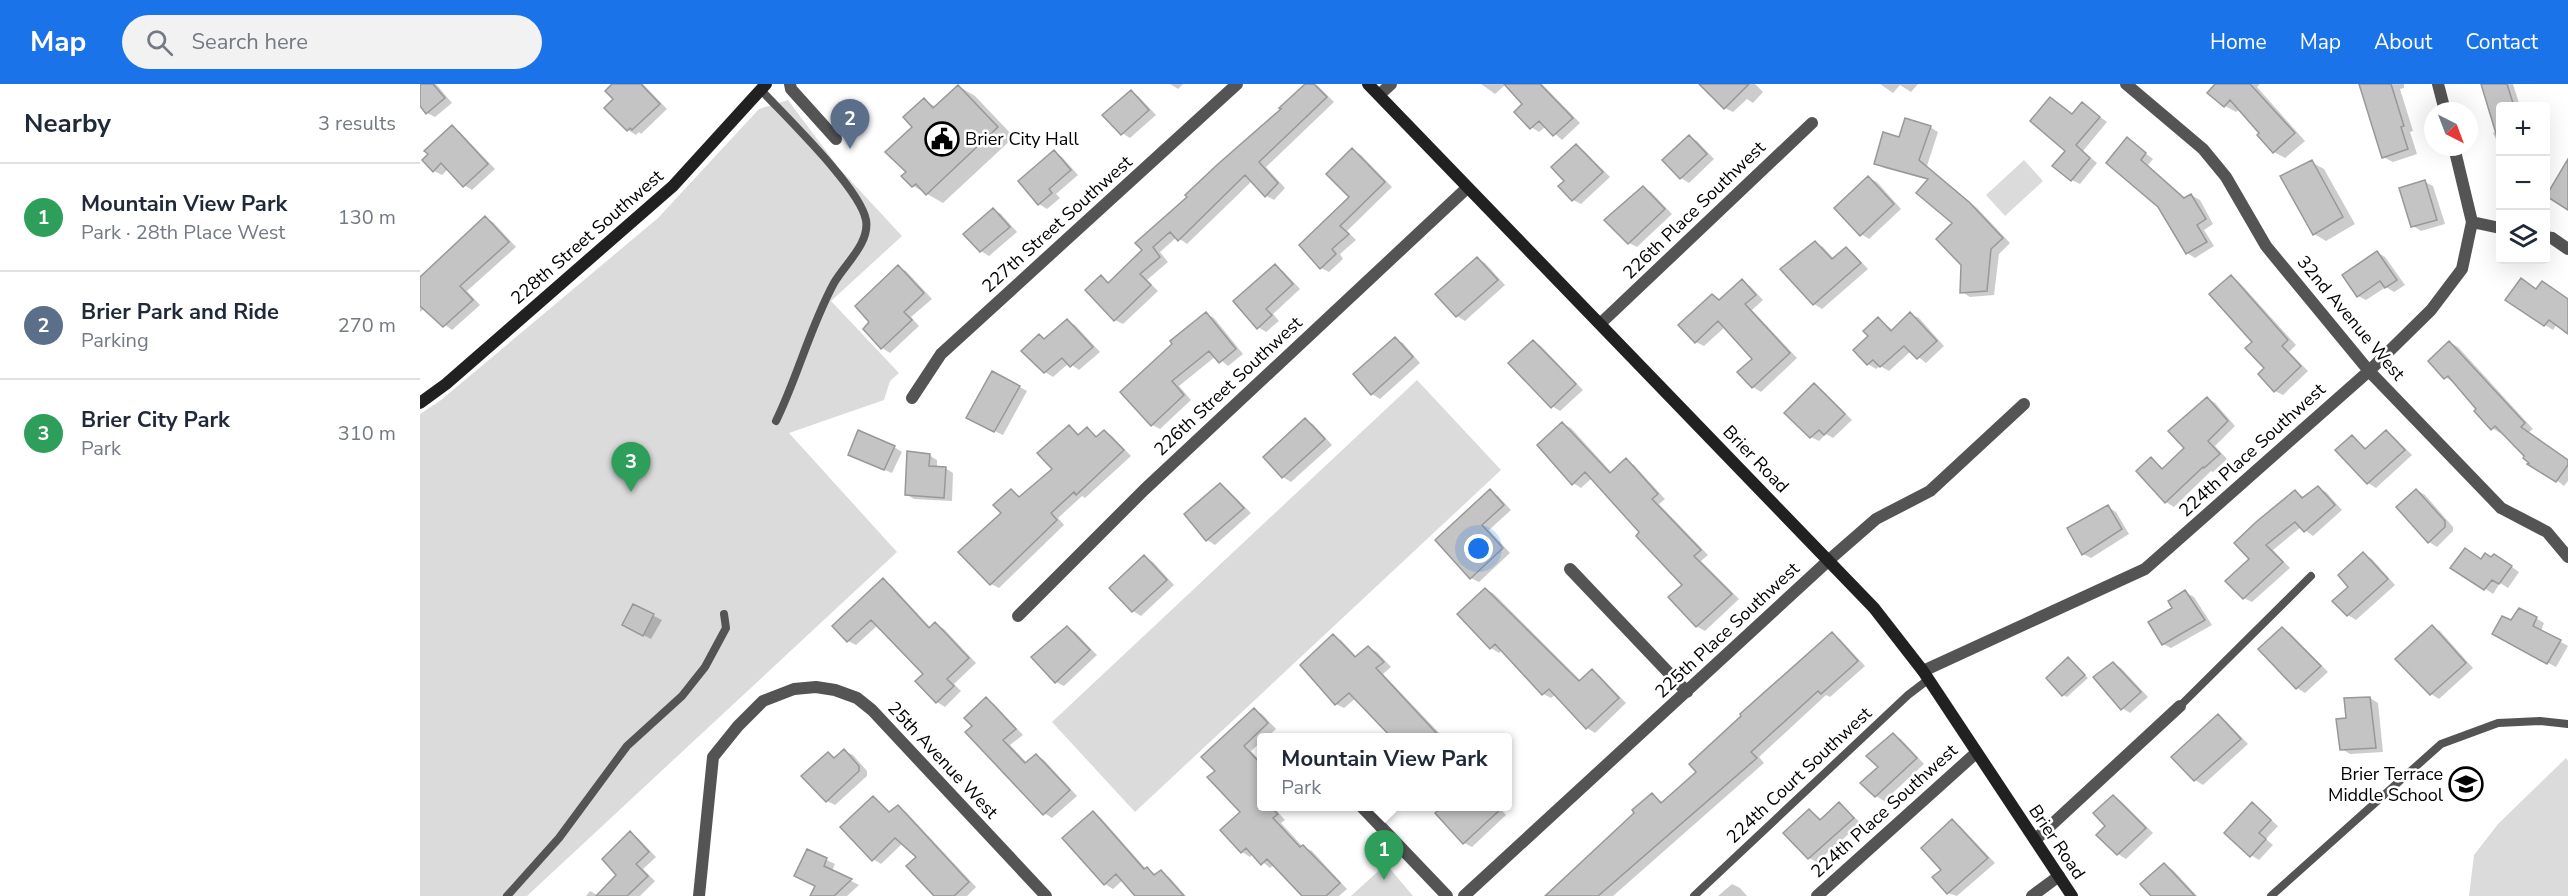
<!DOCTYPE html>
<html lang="en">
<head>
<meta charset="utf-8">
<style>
	:root { --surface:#fff; --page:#f2f2f3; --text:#1f2937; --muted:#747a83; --line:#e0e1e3; --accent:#1a73e8 }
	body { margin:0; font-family:"Nunito Sans",sans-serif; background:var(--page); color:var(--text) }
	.controls { position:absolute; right:18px; top:18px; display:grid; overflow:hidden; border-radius:6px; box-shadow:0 6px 24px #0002 }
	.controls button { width:54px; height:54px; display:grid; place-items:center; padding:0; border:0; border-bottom:2px solid var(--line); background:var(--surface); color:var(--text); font:30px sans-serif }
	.compass { position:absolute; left:2004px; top:18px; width:54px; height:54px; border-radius:50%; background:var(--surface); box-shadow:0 6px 24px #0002; rotate:138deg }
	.you { position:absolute; left:1059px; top:465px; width:21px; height:21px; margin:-15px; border:4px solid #fff; border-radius:50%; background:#1a73e8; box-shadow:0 0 0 9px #1a73e833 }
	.badge { display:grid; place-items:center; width:39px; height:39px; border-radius:50%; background:var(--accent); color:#fff; font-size:20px; font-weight:700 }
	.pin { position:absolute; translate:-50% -50px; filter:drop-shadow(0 2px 3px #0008) }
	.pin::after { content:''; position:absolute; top:32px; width:21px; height:18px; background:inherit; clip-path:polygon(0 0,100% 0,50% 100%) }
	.popup { position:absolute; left:837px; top:649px; width:255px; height:78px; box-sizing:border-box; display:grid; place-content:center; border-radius:6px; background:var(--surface); filter:drop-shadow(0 2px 4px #0005); font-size:20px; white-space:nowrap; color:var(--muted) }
	.popup b { font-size:22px; color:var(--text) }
	.popup::after { content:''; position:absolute; left:50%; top:100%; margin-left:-12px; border:12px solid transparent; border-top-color:var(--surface) }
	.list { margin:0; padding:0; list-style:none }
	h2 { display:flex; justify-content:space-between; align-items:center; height:78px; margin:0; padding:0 24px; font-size:26px }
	h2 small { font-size:20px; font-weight:400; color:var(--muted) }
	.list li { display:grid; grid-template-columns:39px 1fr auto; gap:18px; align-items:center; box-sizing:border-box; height:108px; padding:0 24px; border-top:2px solid var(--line) }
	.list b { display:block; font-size:22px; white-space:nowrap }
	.list p { margin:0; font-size:20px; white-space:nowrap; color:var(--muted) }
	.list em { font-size:20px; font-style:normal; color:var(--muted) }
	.icon { flex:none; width:33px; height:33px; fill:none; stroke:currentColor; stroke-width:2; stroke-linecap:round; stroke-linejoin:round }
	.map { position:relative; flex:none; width:2148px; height:812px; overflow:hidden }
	header { display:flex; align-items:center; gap:36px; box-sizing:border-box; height:84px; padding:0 30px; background:var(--accent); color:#fff }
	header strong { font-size:28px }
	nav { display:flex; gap:33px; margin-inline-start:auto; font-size:21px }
	.search { width:420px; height:54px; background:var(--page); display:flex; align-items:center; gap:15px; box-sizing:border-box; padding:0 21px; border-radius:33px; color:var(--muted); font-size:22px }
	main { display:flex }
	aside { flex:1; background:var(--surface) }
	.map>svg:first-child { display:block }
	.green { fill:#dbdbdb }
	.shadow { fill:#0003 }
	.building { fill:#c4c4c4; stroke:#989898; stroke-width:1.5 }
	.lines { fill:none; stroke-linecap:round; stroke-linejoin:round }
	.service { stroke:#545454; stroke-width:8 }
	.minor { stroke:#545454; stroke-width:12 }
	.secondary { stroke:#212121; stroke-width:12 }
	.labels { text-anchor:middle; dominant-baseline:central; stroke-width:5; stroke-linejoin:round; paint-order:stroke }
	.poi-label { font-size:18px; fill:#000; stroke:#fff; text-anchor:start }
	.street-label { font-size:18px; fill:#000; stroke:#fff }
</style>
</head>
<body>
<header>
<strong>Map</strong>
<div class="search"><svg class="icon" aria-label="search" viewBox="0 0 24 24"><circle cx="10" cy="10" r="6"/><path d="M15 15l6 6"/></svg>Search here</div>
<nav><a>Home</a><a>Map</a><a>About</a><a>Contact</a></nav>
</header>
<main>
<aside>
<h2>Nearby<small>3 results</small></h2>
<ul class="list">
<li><span class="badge" style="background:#2e9e5b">1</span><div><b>Mountain View Park</b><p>Park · 28th Place West</p></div><em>130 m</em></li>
<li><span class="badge" style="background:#5c6f8a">2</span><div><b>Brier Park and Ride</b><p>Parking</p></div><em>270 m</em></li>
<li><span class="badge" style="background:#2e9e5b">3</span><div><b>Brier City Park</b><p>Park</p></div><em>310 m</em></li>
</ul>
</aside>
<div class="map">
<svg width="2148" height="812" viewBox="0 0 2148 812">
	<rect width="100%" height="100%" fill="#fff"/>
	<path class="green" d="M368 16 418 83 482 152 411 217 479 289 470 297 464 316 369 349 477 468 107 812H0V330L21 316 238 134 339 25Z
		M1604 76 1623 97 1585 132 1566 111Z
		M997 296 1081 386 715 728 632 638Z
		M2146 674 2148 677V812H2049L2054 771 2078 740Z
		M966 780 993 812H931Z"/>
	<path class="shadow" d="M0 0H16L32 19 15 33 7 29 0 20Z
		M208 0H223L247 25 221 50 219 48 216 51 208 46Z
		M750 0H763L758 5Z
		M887 0 898 2 914 18 846 83 865 104 854 116 845 111 832 97 767 160 757 153 740 168 748 178 727 196 738 207 703 240 695 236 681 193 690 199Z
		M1061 0H1122L1160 39 1142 56 1126 42 1119 48 1111 43 1104 20 1086 0 1075 10Z
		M1294 0H1335L1343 8 1333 19 1327 15 1313 28 1305 24Z
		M1460 0H1498L1491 8 1480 1 1473 9Z
		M1797 0H1840L1837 3 1885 57 1865 74 1854 68 1841 49 1820 25 1816 28 1805 22Z
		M1940 0H1984V4L1980 5 1993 47 1990 48 1997 70 1973 78 1963 73Z
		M2062 0H2093L2100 22H2080V64L2073 49 2077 47Z
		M538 2 555 12 594 53 523 119 493 102 489 88 494 43 504 16 516 23Z
		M711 8 719 13 736 31 710 54 702 49Z
		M1630 15 1653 31 1663 20 1687 38 1663 67 1677 79 1660 100 1652 96 1647 67Z
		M32 43 40 48 75 85 52 106 44 101 28 85 22 91 14 87Z
		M1510 43 1518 48 1507 82 1557 124 1590 159 1579 170 1574 211 1550 213 1542 208V180L1535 139 1509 96 1464 84 1456 79 1480 55Z
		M1269 53 1277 57 1294 75 1269 99 1261 94Z
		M1707 55 1733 75 1728 81 1766 115 1771 111 1780 116 1793 140 1784 146 1794 162 1775 174 1767 169Z
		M1156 62 1164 67 1190 93 1161 120 1153 116 1146 97Z
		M933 66 941 71 972 103 927 147 936 156 920 170 923 175 909 188 901 184 931 113Z
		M634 68 642 73 658 91 636 110 640 114 627 125 619 120 600 97Z
		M1891 78 1904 85 1935 140 1906 157 1894 150Z
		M1449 94 1457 98 1481 125 1449 155 1441 150Z
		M2005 98 2013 102 2025 140 2001 147 1993 142Z
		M1223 104 1231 108 1252 130 1217 163 1209 159Z
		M573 125 581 130 597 148 569 172 561 167Z
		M65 134 73 138 96 163 47 207 60 221 32 246 4 225 0 228V195Z
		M1395 159 1403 163 1414 175 1426 165 1434 170 1448 185 1402 225 1394 220Z
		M1957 168 1965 173 1985 201 1974 208 1966 203 1946 216 1938 212Z
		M1057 174 1065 179 1085 201 1045 237 1037 232Z
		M855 182 863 187 880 205 853 230 859 237 846 248 838 243Z
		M478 183 486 187 512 215 491 233 499 242 470 269 462 264 445 245 451 238Z
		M1811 193 1819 198 1876 261 1869 268 1888 287 1863 311 1855 307 1834 258Z
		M1322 197 1330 202 1343 216 1332 226 1377 274 1341 308 1333 303 1319 288 1334 276 1305 243 1284 262 1276 258 1293 212 1301 216Z
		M2117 206 2148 216V248L2137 240 2133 246 2125 241Z
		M786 230 794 234 823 270 808 282 796 272 759 302 771 316 740 345 732 341 702 308Z
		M1490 230 1499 234 1524 262 1506 279 1491 267 1469 287 1460 282 1456 285 1448 280 1450 252 1459 235 1473 246Z
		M647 237 655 241 680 268 659 286 649 279 633 293 625 288 619 252 626 255Z
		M975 255 983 259 1000 279 960 315 952 310Z
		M1113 257 1121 262 1163 306 1140 327 1132 322Z
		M2029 258 2038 263 2113 345 2108 349 2148 376V397L2144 402 2106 372 2082 347 2080 349 2072 344 2058 325 2033 298 2025 293Z
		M573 289 607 307 583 351 556 338Z
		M1394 301 1402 306 1432 336 1413 354 1406 350 1399 357 1391 353Z
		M1787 314 1795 319 1815 342 1795 362 1807 375 1793 388 1791 387 1754 423 1746 418 1718 387 1731 375 1744 385 1766 364Z
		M885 336 893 340 912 361 871 398 863 393 845 373Z
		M1143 340 1151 344 1192 389 1206 376 1214 381 1245 415 1239 420 1288 471 1281 477 1319 515 1285 547 1276 542 1264 501 1222 448 1172 394 1161 404 1153 399Z
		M650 343 660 351 667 345 678 353 684 347 692 352 711 372 665 414 662 412 638 434 644 441 579 504 571 500 583 430 591 407 601 413 634 385Z
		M1966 348 1974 353 1992 371 1956 404 1948 399 1932 353 1947 365Z
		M474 363 482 368 472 389 438 375Z
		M509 371 517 376V384H525L533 389 532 417 494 415 486 410Z
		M800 401 808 406 831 429 795 461 787 456 766 431Z
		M1898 404 1906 408 1922 426 1893 452 1881 443 1853 466 1870 484 1832 518 1824 514 1831 475 1876 408 1885 414Z
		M1997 406 2005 411 2033 443V447L2017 463 2009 458 1978 423Z
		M1070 407 1078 412 1091 426 1069 446 1090 469 1059 498 1051 494 1017 456Z
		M1688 423 1696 428 1709 450 1671 474 1663 470Z
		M1943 470 1952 475 1975 501 1936 536 1928 531 1930 503Z
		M725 473 733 478 754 501 721 532 713 527Z
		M2072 475 2082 476 2099 488 2088 504 2080 499 2073 510 2033 483Z
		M463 496 471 501 511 544 516 540 524 545 556 579 534 600 541 607 525 623 517 618 505 590 458 541 436 561 428 557Z
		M1066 505 1074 510 1161 597 1172 587 1180 592 1206 619 1175 649 1167 644 1136 610 1131 614 1123 610 1082 566 1079 569 1071 564Z
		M1765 508 1774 513 1792 541 1751 564 1743 560 1754 524Z
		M214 522 242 536 231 555 211 545Z
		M2100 525 2124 539 2121 547 2148 562 2136 583 2074 550 2091 538Z
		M2012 543 2020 547 2053 584 2019 615 2011 610 1977 575Z
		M647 544 655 548 677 571 644 602 636 598Z
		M1862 544 1870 549 1908 588 1885 609 1877 604 1840 565Z
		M1412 550 1420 555 1445 582 1410 613 1406 611 1339 673 1344 679 1193 812H1126L1216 729 1232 711 1244 719 1278 688Z
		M913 552 921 556 937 573 948 564 957 568 971 583 963 590 1024 654H974L936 614 924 624 916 620Z
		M1649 575 1668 594 1647 613 1643 611Z
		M1693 579 1701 584 1728 613 1710 629 1702 624Z
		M1950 614 1958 619 1963 668 1930 670 1922 665 1928 636Z
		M566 615 574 620 603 651 590 661 607 679 616 671 624 676 657 712 632 734 624 729 554 642Z
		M834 626 842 630 856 645 846 654H841V658L831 667 841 678V722H852L865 736 861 739 883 763 892 767 927 805 919 812H884L854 781 850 784 833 770 830 773 822 768 802 746 822 728 797 687Z
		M1798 632 1806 637 1828 660 1783 701 1775 696Z
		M1473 651 1481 655 1504 680 1464 717 1456 712 1460 683Z
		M424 667 433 671 447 687V692L415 721 407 717 408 670 416 674Z
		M1693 712 1701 717 1733 749 1706 775 1698 770 1687 742Z
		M453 714 471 729 478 723 486 728 556 803 547 812H516L498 773 483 759 461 780 453 775Z
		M1419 720 1441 739 1397 778 1389 774V726L1402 736Z
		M1833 720 1858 742 1846 755 1853 761 1839 776 1831 771Z
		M1025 722H1078L1086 731 1052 763 1044 759 1017 730Z
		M673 729 681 734 726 785 737 791 741 788 749 793 766 812H717L703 796 693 805 685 800Z
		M1532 737 1540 742 1575 779 1537 812 1528 809 1523 786Z
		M210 749 218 754 236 773 223 785 235 797 220 812H166L170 807 179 812 199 791Z
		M388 767 415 780 412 787 439 801 427 812H392L397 802Z
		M1745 781 1753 786 1777 812H1733Z
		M1312 800 1320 804 1327 812H1298Z"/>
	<path class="building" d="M0 0H13L25 14 6 30 0 22Z
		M192 0H221L240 20 212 46 210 44 207 47 184 24 193 15 185 7Z
		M885 0H894L907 13 839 78 858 99 845 113 825 91 758 157 750 148 733 163 740 173 720 190 731 201 694 237 665 206 681 191 688 199 722 166 715 159 767 113 765 111 798 80 861 25 859 24Z
		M1084 0H1120L1153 34 1133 52 1119 37 1110 45 1094 28 1102 20Z
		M1279 0H1329L1304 25Z
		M1795 0H1830L1875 49 1853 69 1837 51 1839 49 1810 16 1804 23 1787 9Z
		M1939 0H1971L1984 42 1981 43 1988 65 1962 74Z
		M2061 0H2087L2093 19 2080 22V53H2077Z
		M538 1 578 43 506 111 496 100 492 103 481 92 486 88 465 68 492 43 483 33 504 14 513 24Z
		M711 6 729 26 701 51 682 31Z
		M1630 13 1652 30 1662 18 1680 33 1656 61 1670 74 1651 97 1632 82 1645 67 1610 37Z
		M1485 34 1511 42 1499 76 1549 118 1583 154 1571 165 1567 207 1540 209 1541 181 1516 155 1532 139 1496 109 1508 95 1454 80 1463 48 1479 53Z
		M32 41 68 80 43 103 21 79 13 88 2 76 8 70 4 67Z
		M1269 51 1287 70 1260 95 1242 76Z
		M1707 53 1726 69 1721 76 1764 114 1771 110 1786 135 1777 141 1787 158 1766 170 1738 123 1686 79Z
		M1156 60 1183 88 1152 117 1138 102 1144 97 1131 83Z
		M932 64 965 98 920 142 929 150 912 165 916 170 900 185 879 161 929 113 906 90Z
		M634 66 651 86 629 105 632 109 618 121 598 97Z
		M2148 75V126L2126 112Z
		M1892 76 1923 133 1893 151 1860 92Z
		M1448 92 1474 120 1440 152 1414 124Z
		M2005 96 2017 136 1991 143 1979 104Z
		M1223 102 1245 125 1208 160 1184 136Z
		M573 124 590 143 560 168 543 150Z
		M65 132 89 158 40 202 53 216 23 243 0 222V193Z
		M1395 157 1412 175 1426 163 1441 179 1393 221 1360 185Z
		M1957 167 1977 196 1965 204 1960 197 1937 213 1922 191Z
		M1057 173 1078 196 1036 233 1015 210Z
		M855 180 873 200 846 225 852 231 837 245 813 217Z
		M478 181 504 209 484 228 492 236 461 265 443 245 449 238 435 222Z
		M1811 191 1868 256 1862 262 1881 282 1854 308 1838 290 1844 284 1825 264 1832 258 1789 210Z
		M2101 194 2116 205 2122 197 2148 215V250L2129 236 2124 242 2085 216Z
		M1322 195 1336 211 1325 220 1370 269 1332 304 1317 288 1332 275 1298 237 1275 259 1258 241 1292 210 1299 216Z
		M786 228 816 265 799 279 789 267 752 297 764 311 731 342 700 308 752 260 750 257Z
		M1490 228 1517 257 1497 275 1484 262 1460 283 1453 276 1447 281 1433 266 1448 252 1443 247 1458 233 1471 247Z
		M647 235 673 263 650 283 642 274 624 289 601 267 619 250 624 255Z
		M975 253 993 273 951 311 933 290Z
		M1113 256 1156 300 1131 324 1088 279Z
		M2029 257 2105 339 2101 343 2148 376V381L2136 398 2107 380 2109 379 2103 374 2104 372 2075 342 2071 346 2054 327 2056 325 2028 292 2024 295 2008 277Z
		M572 287 600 302 574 348 546 334Z
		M1394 299 1425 330 1404 351 1399 346 1390 354 1364 329Z
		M1787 313 1808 337 1788 357 1800 370 1784 384 1783 383 1745 419 1716 387 1731 373 1742 385 1764 364 1748 347Z
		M885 334 905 355 862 394 843 373Z
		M1142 338 1190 389 1206 374 1238 410 1232 415 1281 466 1274 472 1312 510 1276 543 1248 513 1262 501 1216 452 1219 448 1165 388 1152 401 1117 361Z
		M649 341 658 351 667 343 676 353 684 346 704 366 656 411 654 408 631 429 637 436 570 501 538 468 581 429 573 421 591 405 599 413 632 385 617 369Z
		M438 346 475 362 464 386 428 371Z
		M1966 346 1985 366 1947 400 1915 366 1932 351 1945 365Z
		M487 367 510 370 509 382 526 383 524 414 485 411Z
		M800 399 824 424 786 457 764 430Z
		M1898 402 1915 421 1884 448 1875 438 1846 461 1863 478 1823 515 1805 497 1829 475 1814 459 1836 438 1875 406 1882 414Z
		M1070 405 1084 421 1062 441 1083 464 1050 495 1015 456Z
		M1996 405 2025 437V443L2008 459 1976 423Z
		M1688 421 1702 445 1662 471 1647 444Z
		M2045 464 2061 475 2065 469 2071 473 2074 470 2092 482 2079 500 2072 496 2064 506 2030 484Z
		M1943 468 1968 495 1927 532 1912 517 1928 503 1918 491Z
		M724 471 747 496 712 528 689 504Z
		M463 494 509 544 515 538 549 574 527 595 534 602 516 619 495 597 503 590 451 536 427 558 412 542Z
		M1065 504 1159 597 1172 585 1199 614 1166 645 1129 605 1122 611 1075 560 1070 565 1037 530Z
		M1765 506 1785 536 1742 561 1728 538 1752 524 1748 517Z
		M213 520 234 530 223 552 202 541Z
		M2099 524 2117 533 2113 542 2141 556 2127 580 2072 550 2082 532 2091 536Z
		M2012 541 2046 579 2010 611 1975 575Z
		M647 542 670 566 635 599 611 573Z
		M1862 543 1901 582 1876 605 1838 565Z
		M1412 548 1438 577 1401 610 1398 607 1331 668 1337 674 1178 812H1125L1214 729 1212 726 1232 709 1241 719 1276 688 1269 680 1321 632 1320 630Z
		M913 550 935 573 948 562 964 578 956 584 1021 654H972L929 609 915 621 880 581Z
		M1648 573 1665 591 1642 612 1626 594Z
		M1693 578 1721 608 1701 626 1673 593Z
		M566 613 596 645 583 656 605 679 616 670 650 706 623 731 545 648 552 642 544 634Z
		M1950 613 1956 664 1920 666 1916 635 1926 634 1924 614Z
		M834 624 848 639 824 662 841 680V723H850L858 730 853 734 880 763 883 761 920 799 906 812H882L847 775 841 781 826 764 821 769 800 746 820 728 787 693 795 687 781 673Z
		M1798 630 1821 655 1774 697 1751 673Z
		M1473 649 1497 674 1455 713 1440 699 1458 683 1446 672Z
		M424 665 439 682V687L406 718 381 692 408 668 414 674Z
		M1693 711 1726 744 1697 771 1676 751 1685 742 1673 729Z
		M453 712 469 728 478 721 549 798 534 812H514L486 782 496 773 475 754 452 777 420 743Z
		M1419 718 1434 734 1388 775 1363 749 1389 725 1400 736Z
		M1832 718 1851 736 1839 749 1846 755 1830 773 1804 749Z
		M1023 723H1083L1043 760 1015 729Z
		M673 727 724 785 727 783 734 791 741 786 764 812H715L696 790 684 801 642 754Z
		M1532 735 1568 774 1527 810 1512 793 1521 786 1501 764Z
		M210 747 229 768 216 780 228 792 207 812H176L196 791 182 775Z
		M387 765 407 774 404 782 432 795 414 812H390L395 802 374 792Z
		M1744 779 1775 812H1731L1720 800Z"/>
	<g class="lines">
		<path class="service" d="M341 6C366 33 440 104 446 136 450 159 425 180 414 199 390 243 378 292 356 337
			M1760 622 1891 492
			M87 812 139 754 207 662 262 612 285 583 306 544 304 530
			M1274 812 1488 611 1509 595
			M1851 812 2021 660 2078 639 2120 637 2148 640"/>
		<path class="minor" d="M370 0 371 5 416 55
			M1706 0 1783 65 1806 93 1846 162 1949 287 2081 424 2127 448 2148 473
			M2018 0 2025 27
			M959 11 971 0
			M2052 138 2080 144
			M2126 153 2132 154 2148 165
			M1181 239 1392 39
			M492 314 521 270 817 0
			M1150 485 1267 608
			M598 532 724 406 1047 104
			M1503 587 1725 485 1949 287 2011 226 2042 185 2052 138 2034 63
			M941 722 1027 812
			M1615 756 1760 622
			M279 812 293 673 318 642 343 617 374 605 396 603 415 606 437 614 452 626 626 812
			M1044 812 1409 476 1456 435 1510 407 1604 320
			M1397 812 1556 669
			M1612 812 1639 792"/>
		<path class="secondary" d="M948 0 1454 524 1503 587 1652 812
			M0 319 26 300 253 102 346 0"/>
	</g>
	<defs>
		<symbol id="civic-ring" viewBox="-11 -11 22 22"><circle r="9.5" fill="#fff" stroke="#000" stroke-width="1.5"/><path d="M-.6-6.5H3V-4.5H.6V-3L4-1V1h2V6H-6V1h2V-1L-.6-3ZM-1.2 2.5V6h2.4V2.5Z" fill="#000"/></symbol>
		<symbol id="school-ring" viewBox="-11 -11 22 22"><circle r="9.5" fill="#fff" stroke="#000" stroke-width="1.5"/><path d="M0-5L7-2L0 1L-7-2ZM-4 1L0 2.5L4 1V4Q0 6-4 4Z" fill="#000"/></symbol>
	</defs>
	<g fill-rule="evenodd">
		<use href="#civic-ring" x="503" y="36" width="38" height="38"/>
		<use href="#school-ring" x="2027" y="681" width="38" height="38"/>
	</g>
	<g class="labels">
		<g class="poi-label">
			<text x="545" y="55">Brier City Hall</text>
			<text x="2023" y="690" text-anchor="end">Brier Terrace<tspan x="2023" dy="21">Middle School</tspan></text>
		</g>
		<g class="street-label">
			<text transform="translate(1274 126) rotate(-44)">226th Place Southwest</text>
			<text transform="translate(637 140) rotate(-42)">227th Street Southwest</text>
			<text transform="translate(167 153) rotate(-41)">228th Street Southwest</text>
			<text transform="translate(1931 234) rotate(50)">32nd Avenue West</text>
			<text transform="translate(808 302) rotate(-43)">226th Street Southwest</text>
			<text transform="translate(1832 366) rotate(-42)">224th Place Southwest</text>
			<text transform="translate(1336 375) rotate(46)">Brier Road</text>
			<text transform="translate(1307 546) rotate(-43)">225th Place Southwest</text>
			<text transform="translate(523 676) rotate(47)">25th Avenue West</text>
			<text transform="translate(1379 691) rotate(-43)">224th Court Southwest</text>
			<text transform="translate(1464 727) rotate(-42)">224th Place Southwest</text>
			<text transform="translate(1637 758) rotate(56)">Brier Road</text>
		</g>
	</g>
</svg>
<div class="controls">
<button>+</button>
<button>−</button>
<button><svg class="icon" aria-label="layers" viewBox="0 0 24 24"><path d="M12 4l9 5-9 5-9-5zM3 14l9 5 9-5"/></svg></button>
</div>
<svg class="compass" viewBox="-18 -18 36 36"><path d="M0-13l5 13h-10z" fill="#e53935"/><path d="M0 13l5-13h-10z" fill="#747a83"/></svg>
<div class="you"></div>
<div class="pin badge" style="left:964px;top:796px;background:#2e9e5b">1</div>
<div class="popup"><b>Mountain View Park</b>Park</div>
<div class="pin badge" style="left:430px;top:65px;background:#5c6f8a">2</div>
<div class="pin badge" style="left:211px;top:408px;background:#2e9e5b">3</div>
</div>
</main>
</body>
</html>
